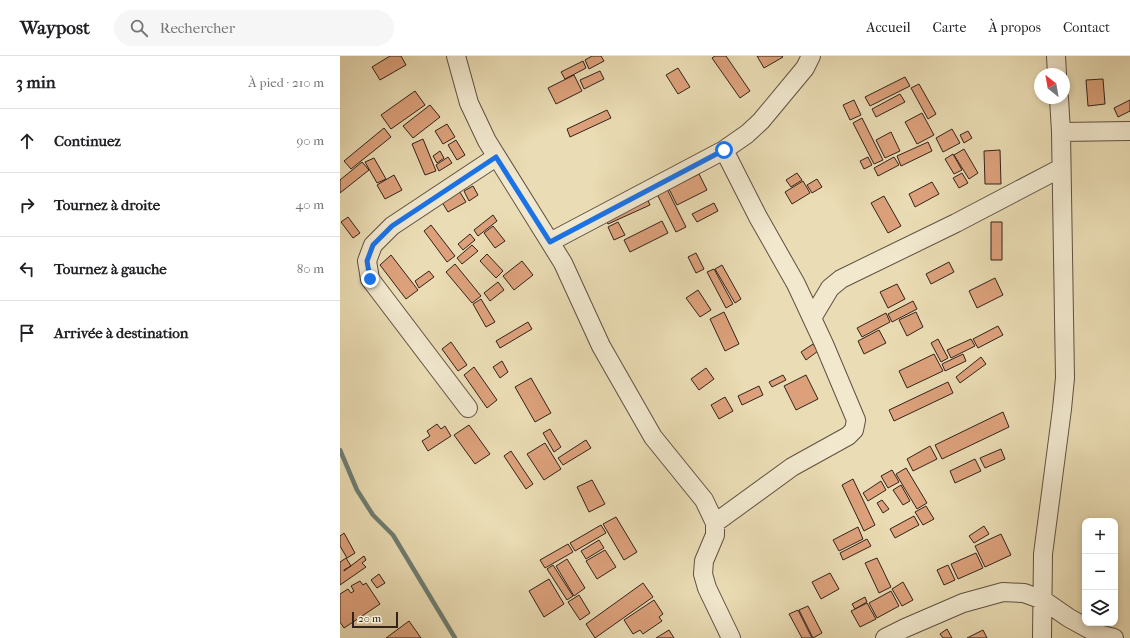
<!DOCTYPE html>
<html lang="fr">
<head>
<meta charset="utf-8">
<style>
	:root { --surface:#fff; --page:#f6f6f6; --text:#202124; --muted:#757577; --line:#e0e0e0 }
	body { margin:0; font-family:"IM FELL French Canon",serif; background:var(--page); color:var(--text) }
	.controls { position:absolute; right:12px; bottom:12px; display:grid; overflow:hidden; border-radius:8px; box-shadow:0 2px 6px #0003 }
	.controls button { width:36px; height:36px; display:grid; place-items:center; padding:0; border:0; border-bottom:1px solid var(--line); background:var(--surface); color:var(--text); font:20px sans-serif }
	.compass { position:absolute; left:694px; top:12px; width:36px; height:36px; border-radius:50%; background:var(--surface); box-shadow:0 2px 6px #0003; rotate:329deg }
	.scale { position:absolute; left:12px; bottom:10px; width:46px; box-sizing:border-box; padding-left:4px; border:2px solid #32221b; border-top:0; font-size:11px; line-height:14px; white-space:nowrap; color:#32221b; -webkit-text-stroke:3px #f1e8ce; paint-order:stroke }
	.stop { position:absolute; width:12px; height:12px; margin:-9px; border:3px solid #1a73e8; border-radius:50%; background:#fff }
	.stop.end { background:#1a73e8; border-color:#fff; box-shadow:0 1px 4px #0008 }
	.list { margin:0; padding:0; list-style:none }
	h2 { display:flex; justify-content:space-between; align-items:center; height:52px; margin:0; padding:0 16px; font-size:17px }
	h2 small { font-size:13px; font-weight:400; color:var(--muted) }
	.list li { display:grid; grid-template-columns:26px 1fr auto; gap:12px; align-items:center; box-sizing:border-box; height:64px; padding:0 16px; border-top:1px solid var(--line) }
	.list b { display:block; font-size:15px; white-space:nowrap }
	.list em { font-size:13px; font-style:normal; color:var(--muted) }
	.icon { flex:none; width:22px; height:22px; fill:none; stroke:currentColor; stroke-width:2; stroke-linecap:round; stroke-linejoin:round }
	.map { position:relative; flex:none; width:790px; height:582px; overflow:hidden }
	header { display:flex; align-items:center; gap:24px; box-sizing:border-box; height:56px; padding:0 20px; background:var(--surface); border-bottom:1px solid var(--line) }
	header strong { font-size:19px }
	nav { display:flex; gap:22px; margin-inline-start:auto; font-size:14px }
	.search { width:280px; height:36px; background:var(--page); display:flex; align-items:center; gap:10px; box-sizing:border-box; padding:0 14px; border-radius:22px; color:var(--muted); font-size:15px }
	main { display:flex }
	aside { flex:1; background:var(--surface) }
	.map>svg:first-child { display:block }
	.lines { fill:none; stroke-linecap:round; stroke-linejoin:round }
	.stream { stroke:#6f7e73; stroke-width:4.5 }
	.building { fill:#dca17b; stroke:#32221b }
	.minor-casing { stroke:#605041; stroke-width:20 }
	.minor { stroke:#f1e8ce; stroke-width:18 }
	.route { stroke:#1a73e8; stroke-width:5 }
</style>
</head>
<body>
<header>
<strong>Waypost</strong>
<div class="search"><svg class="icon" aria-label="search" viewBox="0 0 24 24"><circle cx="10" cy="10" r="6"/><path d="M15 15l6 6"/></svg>Rechercher</div>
<nav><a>Accueil</a><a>Carte</a><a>À propos</a><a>Contact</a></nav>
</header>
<main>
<aside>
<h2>3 min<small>À pied · 210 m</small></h2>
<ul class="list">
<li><svg class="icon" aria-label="ahead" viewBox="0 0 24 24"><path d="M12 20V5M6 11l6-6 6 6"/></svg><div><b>Continuez</b></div><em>90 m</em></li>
<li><svg class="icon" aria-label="right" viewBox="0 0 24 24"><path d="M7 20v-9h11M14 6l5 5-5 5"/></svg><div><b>Tournez à droite</b></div><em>40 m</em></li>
<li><svg class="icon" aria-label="left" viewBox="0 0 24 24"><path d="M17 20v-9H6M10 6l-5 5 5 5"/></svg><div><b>Tournez à gauche</b></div><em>80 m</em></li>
<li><svg class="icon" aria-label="arrive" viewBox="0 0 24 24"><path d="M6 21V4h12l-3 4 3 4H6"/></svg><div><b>Arrivée à destination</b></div></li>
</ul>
</aside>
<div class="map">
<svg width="790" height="582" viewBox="0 0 790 582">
	<rect width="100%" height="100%" fill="#eadcb4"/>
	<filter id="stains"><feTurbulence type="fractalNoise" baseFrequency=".005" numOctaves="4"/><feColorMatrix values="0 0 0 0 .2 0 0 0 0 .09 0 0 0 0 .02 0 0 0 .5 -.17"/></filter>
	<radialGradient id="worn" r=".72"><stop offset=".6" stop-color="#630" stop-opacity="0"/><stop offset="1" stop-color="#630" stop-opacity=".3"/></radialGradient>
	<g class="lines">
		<path class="stream" d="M0 394 17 434 33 459 53 479 115 582"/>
	</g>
	<path class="building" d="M50 0H61L66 9 40 24 32 11Z
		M252 0H261L264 5 249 13 245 4Z
		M375 0H386L410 35 400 42 372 2Z
		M417 0H442L443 1 424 12Z
		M243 5 246 12 225 23 221 16Z
		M338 12 350 31 338 38 326 19Z
		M260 15 264 23 244 33 240 24Z
		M234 19 242 35 216 48 208 32Z
		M565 21 570 30 530 50 525 41Z
		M763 23 765 48 748 50 746 24Z
		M579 28 596 58 588 63 571 32Z
		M75 35 85 49 51 73 41 59Z
		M560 38 565 46 536 61 532 53Z
		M514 44 521 59 510 64 503 49Z
		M790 44V55L778 61 774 52Z
		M90 49 100 61 73 82 63 70Z
		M267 54 271 62 230 81 227 73Z
		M582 57 594 79 577 88 565 66Z
		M522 62 543 104 534 108 513 67Z
		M107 68 115 81 103 88 95 75Z
		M44 72 51 81 11 113 4 105Z
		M612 73 620 87 603 96 596 82Z
		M628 75 632 82 624 87 620 79Z
		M551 76 560 95 545 102 536 84Z
		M83 83 96 115 85 119 72 88Z
		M116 84 125 99 117 104 108 89Z
		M588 86 592 95 561 110 557 100Z
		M624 93 638 117 629 123 614 99Z
		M660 94 661 128H645L644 95Z
		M100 95 104 102 97 107 93 100Z
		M613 98 622 114 614 118 605 103Z
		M108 101 112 107 99 115 96 109Z
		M528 101 532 109 524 113 520 105Z
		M554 101 559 109 538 120 534 112Z
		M34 102 46 123 37 127 25 106Z
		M22 106 29 114 0 137V124Z
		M457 117 462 124 451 131 446 124Z
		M622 117 628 127 619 132 613 122Z
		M359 118 367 134 337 149 329 133Z
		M54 119 62 134 45 143 37 129Z
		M477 123 482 131 472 137 467 129Z
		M463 125 470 137 452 148 445 136Z
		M592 126 599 138 575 151 569 138Z
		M133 130 138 139 129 145 124 135Z
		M118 133 126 146 108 156 100 143Z
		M327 133 346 171 336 176 317 138Z
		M306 140 310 149 268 168 264 160Z
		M544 140 561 170 548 177 531 147Z
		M374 147 378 155 357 166 352 158Z
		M153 159 157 165 138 180 134 174Z
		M8 161 20 177 13 182 1 166Z
		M322 165 328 177 290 196 284 184Z
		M278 166 285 179 274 184 268 171Z
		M651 166H662V204H651Z
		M91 169 115 200 107 206 84 175Z
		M153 170 165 185 155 192 144 177Z
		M130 178 135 184 123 194 118 188Z
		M132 189 138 195 122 208 117 202Z
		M356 197 364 213 356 217 348 201Z
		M147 198 163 215 156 222 140 205Z
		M51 199 78 234 66 243 40 209Z
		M182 205 193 219 174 234 163 220Z
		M609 206 614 216 591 228 586 218Z
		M115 208 141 240 132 247 106 216Z
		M382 209 401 243 395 247 375 213Z
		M374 213 393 248 386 252 367 216Z
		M89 215 94 221 79 232 75 225Z
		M655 222 663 239 637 252 629 235Z
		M158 226 164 234 150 245 144 237Z
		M557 228 565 243 548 252 540 236Z
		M358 234 371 254 360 261 346 242Z
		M141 243 155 266 146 271 133 248Z
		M573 245 577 253 552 266 548 258Z
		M384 256 399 288 385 295 370 263Z
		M576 256 583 271 567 280 559 264Z
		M546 257 550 266 522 281 517 272Z
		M188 266 192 273 160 292 156 285Z
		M658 270 663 279 638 292 633 283Z
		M539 274 546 287 524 298 518 285Z
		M598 283 608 302 601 306 591 287Z
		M631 283 635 290 611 302 607 294Z
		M111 286 127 309 118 315 102 293Z
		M473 288 478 295 466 304 461 296Z
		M594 298 603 315 567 332 559 315Z
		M623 298 626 305 605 315 602 308Z
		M641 301 646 308 620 327 616 321Z
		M162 305 168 316 160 322 153 311Z
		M134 311 157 344 147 352 124 319Z
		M366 312 374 323 359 334 351 323Z
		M443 319 446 324 432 331 429 326Z
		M466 319 478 343 456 354 444 330Z
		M191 322 211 357 195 366 175 331Z
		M608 326 613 337 554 365 549 354Z
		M419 330 423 339 402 349 398 340Z
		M385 341 393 355 379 363 371 349Z
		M663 356 669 371 602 403 595 389Z
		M97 368 101 373 105 370 111 380 88 395 82 385 90 380 87 375Z
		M129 369 150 398 135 408 114 379Z
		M210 373 221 391 214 396 203 377Z
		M246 384 251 392 223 409 218 402Z
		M205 387 221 413 204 424 187 398Z
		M590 390 597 403 573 415 567 403Z
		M661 393 665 403 645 412 640 402Z
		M171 395 193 428 186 433 164 400Z
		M635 403 641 415 615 427 610 415Z
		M566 412 587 447 577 453 556 418Z
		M552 414 559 426 548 432 541 420Z
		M513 423 535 469 524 475 502 429Z
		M252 424 265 448 249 456 237 431Z
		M541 425 546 434 528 445 523 437Z
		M561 429 570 445 563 449 553 434Z
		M542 444 549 453 543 457 537 447Z
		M586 450 594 463 583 469 575 456Z
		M574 460 579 469 555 482 550 473Z
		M276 461 297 496 284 504 263 468Z
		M261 469 266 477 235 495 230 487Z
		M644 470 649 478 634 487 629 480Z
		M518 471 523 483 499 495 493 484Z
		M4 477 15 497 7 502 0 490V480Z
		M661 478 671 499 645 511 635 490Z
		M527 483 531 490 503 504 500 497Z
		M259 484 264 492 246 503 241 495Z
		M228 488 233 496 205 512 200 504Z
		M265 494 276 511 257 523 246 505Z
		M636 497 643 512 618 523 611 508Z
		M24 500 26 504 22 507 26 511 0 529V506L6 502 11 510 4 514V515Z
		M537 502 551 531 539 537 525 507Z
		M227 503 245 532 234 540 216 510Z
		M213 509 233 540 227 544 207 513Z
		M608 509 615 524 604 529 597 514Z
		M490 517 499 533 481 543 472 526Z
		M39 518 45 527 37 532 31 524Z
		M209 523 224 548 204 561 189 535Z
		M20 525 23 529 26 527 40 548 4 572 0 566V538L8 533 11 537 14 535 11 530Z
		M563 526 573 544 562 550 552 533Z
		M303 527 313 541 255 582 246 568Z
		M551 535 559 550 537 562 529 547Z
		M239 539 250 557 240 564 228 546Z
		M525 541 527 546 515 553 512 548Z
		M314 544 323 558 319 561 322 565 303 578 300 574 293 578 284 564Z
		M527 547 536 563 520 571 511 555Z
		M468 550 482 577 473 582 459 554Z
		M458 554 472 582H462L449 558Z
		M69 565 81 582H46Z
		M607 573 612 582H603L600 578Z
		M329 574 334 582H316Z
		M643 574 647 582H627Z"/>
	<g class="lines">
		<defs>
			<path id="minor" d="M116 0 129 47 147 85 223 207 261 290 313 381 364 444 375 467V479L364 505 363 518 367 532 391 582
				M716 0 717 18
				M721 76 790 75
				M210 186 384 94 407 78 421 65 465 12 471 0
				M472 262 490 232 501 223 616 167 721 112
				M128 352 30 223 27 205 33 189 52 170 156 101
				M375 467 452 411 508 380 514 374 516 364 484 288 456 228 418 161 384 94
				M545 582 565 572 623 547 663 536 684 537 703 544 729 562 758 578 774 582
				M702 582 703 498 722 353 725 322 721 76 719 42"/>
		</defs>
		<use href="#minor" class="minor-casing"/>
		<use href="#minor" class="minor"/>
	</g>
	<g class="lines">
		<path class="route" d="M30 223 27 205 33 189 52 170 156 101 210 186 384 94"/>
	</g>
	<rect width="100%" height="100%" filter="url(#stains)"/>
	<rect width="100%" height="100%" fill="url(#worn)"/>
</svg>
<div class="controls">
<button>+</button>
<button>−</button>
<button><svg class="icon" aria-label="layers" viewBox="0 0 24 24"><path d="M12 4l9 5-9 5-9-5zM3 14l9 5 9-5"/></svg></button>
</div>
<svg class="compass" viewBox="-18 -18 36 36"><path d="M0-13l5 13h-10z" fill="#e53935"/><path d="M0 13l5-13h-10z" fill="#757577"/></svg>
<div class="scale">20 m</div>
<div class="stop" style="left:384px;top:94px"></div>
<div class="stop end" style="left:30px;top:223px"></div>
</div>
</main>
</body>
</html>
